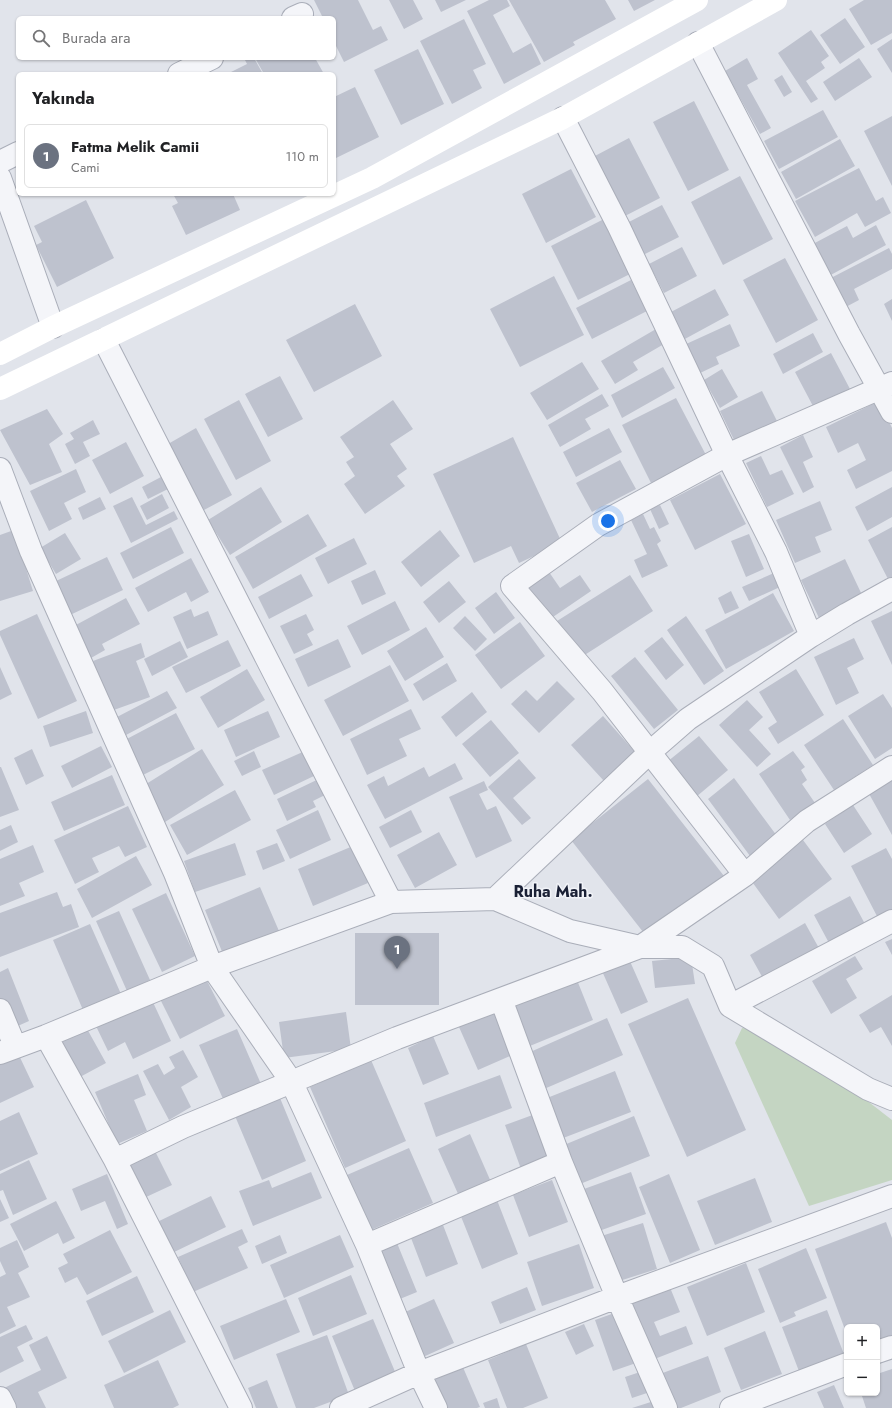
<!DOCTYPE html>
<html lang="tr">
<head>
<meta charset="utf-8">
<style>
	:root { --surface:#fff; --page:#f2f2f2; --text:#202124; --muted:#757577; --line:#e0e0e0; --accent:#111827 }
	body { margin:0; font-family:Jost,sans-serif; background:var(--page); color:var(--text) }
	.controls { position:absolute; right:12px; bottom:12px; display:grid; overflow:hidden; border-radius:6px; box-shadow:0 1px 3px #0004 }
	.controls button { width:36px; height:36px; display:grid; place-items:center; padding:0; border:0; border-bottom:1px solid var(--line); background:var(--surface); color:var(--text); font:20px sans-serif }
	.you { position:absolute; left:608px; top:521px; width:14px; height:14px; margin:-10px; border:3px solid #fff; border-radius:50%; background:#1a73e8; box-shadow:0 0 0 6px #1a73e833 }
	.badge { display:grid; place-items:center; width:26px; height:26px; border-radius:50%; background:var(--accent); color:#fff; font-size:13px; font-weight:700 }
	.pin { position:absolute; translate:-50% -33px; filter:drop-shadow(0 1px 2px #0008) }
	.pin::after { content:''; position:absolute; top:21px; width:14px; height:12px; background:inherit; clip-path:polygon(0 0,100% 0,50% 100%) }
	.list { margin:0; padding:0; list-style:none }
	h2 { display:flex; justify-content:space-between; align-items:center; height:52px; margin:0; padding:0 16px; font-size:17px }
	h2 small { font-size:13px; font-weight:400; color:var(--muted) }
	.list li { display:grid; grid-template-columns:26px 1fr auto; gap:12px; align-items:center; box-sizing:border-box; height:64px; margin:0 8px 8px; padding:0 8px; border:1px solid var(--line); border-radius:6px }
	.list b { display:block; font-size:15px; white-space:nowrap }
	.list p { margin:0; font-size:13px; white-space:nowrap; color:var(--muted) }
	.list em { font-size:13px; font-style:normal; color:var(--muted) }
	.icon { flex:none; width:22px; height:22px; fill:none; stroke:currentColor; stroke-width:2; stroke-linecap:round; stroke-linejoin:round }
	.map { position:relative; flex:none; width:892px; height:1408px; overflow:hidden }
	.search { position:absolute; background:var(--surface); box-shadow:0 1px 3px #0004; left:16px; top:16px; width:320px; height:44px; display:flex; align-items:center; gap:10px; box-sizing:border-box; padding:0 14px; border-radius:6px; color:var(--muted); font-size:15px }
	.panel { position:absolute; background:var(--surface); box-shadow:0 1px 3px #0004; left:16px; top:72px; width:320px; height:124px; border-radius:6px }
	.map>svg:first-child { display:block }
	.green { fill:#c4d5c2 }
	.building { fill:#bec2ce }
	.lines { fill:none; stroke-linecap:round; stroke-linejoin:round }
	.street-casing { stroke:#aaaeb9; stroke-width:24 }
	.street { stroke:#f4f5f9; stroke-width:22 }
	.secondary { stroke:#fff; stroke-width:22 }
	.labels { text-anchor:middle; dominant-baseline:central; stroke-width:3; stroke-linejoin:round; paint-order:stroke }
	.district-label { font-size:16px; font-weight:bold; fill:#1a2035; stroke:#f1f3f8 }
</style>
</head>
<body>
<div class="map">
<svg width="892" height="1408" viewBox="0 0 892 1408">
	<rect width="100%" height="100%" fill="#e1e4eb"/>
	<path class="green" d="M742 1028 761 1030 812 1058 892 1120V1180L809 1206 735 1043Z"/>
	<path class="building" d="M314 0H358L373 30 381 26 388 40 344 62 334 42V18H323Z
		M389 0H413L423 19 404 29Z
		M435 0H466L441 12Z
		M489 0H507L510 6 493 15 513 53 531 43 541 64 504 84 467 11Z
		M509 0H605L616 19 573 42 575 45 544 62Z
		M628 0H655L634 11Z
		M864 0H892V33L871 45 849 9Z
		M845 18 865 47 840 64 820 35Z
		M464 19 486 64 473 70 482 88 452 104 420 41Z
		M811 30 829 56 821 62 825 68 806 81 818 99 811 103 778 53Z
		M892 39V73L877 49Z
		M418 49 444 104 401 125 374 70Z
		M244 58H254L263 74H227L247 64Z
		M255 58H315L324 74H264Z
		M747 58 758 79 747 85 771 128 760 134 725 71Z
		M859 58 872 77 835 101 823 82Z
		M782 75 792 92 784 97 774 80Z
		M355 87 379 137 334 159V97Z
		M694 101 729 170 688 191 653 122Z
		M823 110 838 137 779 169 764 141Z
		M892 116V186L864 131Z
		M629 138 660 198 623 217 593 157Z
		M840 139 855 166 796 199 781 172Z
		M859 168 876 201 883 197 891 213 865 227 857 213 815 237 795 201Z
		M571 169 596 217 546 243 522 194Z
		M740 176 773 239 723 265 691 202Z
		M173 194H233L240 210 186 235 172 206 178 203Z
		M86 200 114 258 57 287 36 245 42 242 34 226Z
		M662 205 679 237 641 256 625 224Z
		M604 219 632 273 578 300 551 246Z
		M876 225 886 245 827 277 811 245 847 226 853 238Z
		M682 247 697 276 664 293 649 264Z
		M889 248 892 254V269L854 289 859 300 842 309 827 280Z
		M785 258 818 320 776 343 743 280Z
		M554 276 584 335 520 367 490 309Z
		M631 280 647 311 592 339 576 308Z
		M715 289 729 315 683 340 669 313Z
		M892 299V321L884 304Z
		M355 304 382 356 314 392 286 340Z
		M730 324 740 346 716 357 719 364 698 374 684 345Z
		M656 329 664 344 633 362 638 370 615 384 601 361Z
		M813 333 823 352 783 374 773 354Z
		M831 353 850 389 814 408 795 372Z
		M582 362 599 389 547 420 530 393Z
		M663 367 675 388 622 418 611 395Z
		M722 369 738 397 720 408 704 380Z
		M280 376 303 419 268 437 245 394Z
		M762 391 777 421 735 442 720 411Z
		M602 394 609 406 585 419 591 429 560 447 548 425Z
		M676 398 706 455 651 483 622 425Z
		M239 400 271 461 236 480 204 419Z
		M393 400 413 429 390 444 407 469 397 476 405 486 365 514 344 484 355 476 346 462 354 457 340 437Z
		M879 401 892 428V471L856 489 847 470 866 460 858 443 838 453 826 427Z
		M47 409 63 434 49 444 62 472 30 485 0 430Z
		M93 420 100 434 83 442 90 456 75 464 65 444 74 439 70 433Z
		M196 428 232 495 204 510 168 444Z
		M609 428 622 452 576 477 563 452Z
		M803 435 813 457 803 462 814 487 803 493 780 447Z
		M513 437 562 543 519 563 511 546 474 563 433 474Z
		M126 442 144 476 110 494 92 460Z
		M761 456 770 475 782 470 794 494 767 507 746 463Z
		M620 460 636 489 592 512 576 483Z
		M76 469 86 492 64 503 72 519 49 531 30 491Z
		M720 474 746 524 695 550 670 500Z
		M161 477 168 489 148 499 142 487Z
		M261 487 282 522 230 555 208 520Z
		M892 487V517L867 531 855 507Z
		M162 494 169 508 147 520 140 506Z
		M100 497 106 509 83 520 78 508Z
		M132 497 146 525 174 511 178 519 131 543 113 506Z
		M820 501 832 530 815 537 821 552 795 563 776 520Z
		M660 505 669 524 659 529 650 509Z
		M308 514 327 546 253 589 235 557Z
		M643 514 650 529 654 527 661 541 657 544 668 566 642 578 634 560 647 554 631 520Z
		M171 527 184 553 133 579 120 553Z
		M892 527V579L889 581 868 540Z
		M14 530 33 591 0 601V535Z
		M440 530 460 556 421 587 401 562Z
		M65 533 81 559 56 574 40 548Z
		M749 534 764 569 746 577 731 541Z
		M354 538 367 564 328 584 315 558Z
		M107 557 123 590 70 615 54 582Z
		M191 558 209 592 191 602 186 592 148 612 135 588Z
		M845 559 863 597 819 618 801 580Z
		M375 570 386 594 362 605 351 581Z
		M549 572 560 588 580 575 591 591 550 619 528 586Z
		M774 573 780 587 749 601 742 587Z
		M301 574 313 596 269 619 258 597Z
		M630 575 653 611 580 658 557 621Z
		M449 581 466 602 439 623 423 602Z
		M731 591 739 608 725 614 718 598Z
		M496 592 515 618 494 634 475 608Z
		M773 593 794 631 726 669 705 630Z
		M126 598 140 624 102 644 105 650 91 658 74 626Z
		M395 601 410 630 362 655 347 626Z
		M191 609 194 617 208 611 218 635 187 649 173 617Z
		M892 611V665L871 621Z
		M37 614 77 701 38 719 0 635V631Z
		M306 614 314 630 307 634 313 645 294 654 280 626Z
		M465 616 487 639 475 651 453 628Z
		M686 616 724 671 704 685 667 630Z
		M520 622 545 656 501 689 475 655Z
		M426 627 444 657 405 681 387 651Z
		M662 637 684 665 666 680 644 651Z
		M854 638 864 659 847 668 859 693 836 705 814 657Z
		M338 639 351 667 308 687 295 659Z
		M228 640 241 666 186 693 172 667Z
		M180 641 188 657 152 676 144 659Z
		M141 643 145 657 136 661 150 697 111 711 93 661Z
		M635 657 678 710 654 729 611 676Z
		M447 663 457 681 423 701 413 684Z
		M390 665 409 701 343 736 324 700Z
		M0 667 12 694 0 700Z
		M247 669 265 700 218 728 200 697Z
		M796 669 824 715 778 744 768 728 777 722 759 692Z
		M557 681 575 699 539 733 511 704 526 690 537 701Z
		M167 691 177 708 126 735 117 717Z
		M472 692 487 712 456 737 441 717Z
		M883 694 892 708V748L875 759 848 716Z
		M747 700 763 717 749 730 771 754 757 767 719 725Z
		M411 709 421 729 399 739 407 756 367 775 350 739Z
		M86 711 93 733 50 747 43 726Z
		M268 711 280 737 236 757 224 730Z
		M176 713 195 749 141 776 123 741Z
		M603 716 635 752 604 781 571 745Z
		M843 719 873 765 834 790 804 745Z
		M491 720 519 753 490 777 462 744Z
		M699 736 728 770 696 797 667 762Z
		M101 746 112 767 72 788 61 766Z
		M32 749 44 776 26 785 14 758Z
		M202 749 224 785 165 822 143 786Z
		M254 751 261 767 242 776 234 761Z
		M305 751 316 775 274 795 262 770Z
		M793 751 805 767 801 770 807 780 802 784 815 803 790 820 759 774Z
		M519 759 536 778 513 798 531 818 522 825 488 787Z
		M455 763 463 779 385 819 367 785 384 776 388 786 424 767 429 777Z
		M0 767H1L19 810 0 817Z
		M112 775 125 805 64 831 51 802Z
		M325 776 333 791 313 801 316 807 287 821 277 799Z
		M734 778 777 836 750 856 708 799Z
		M892 778V835L868 792Z
		M648 779 724 876 647 937 571 840Z
		M484 781 488 790 479 794 487 810 496 806 512 841 476 858 449 797Z
		M235 790 251 820 187 855 170 825Z
		M853 805 872 834 844 853 825 824Z
		M128 806 147 847 125 857 119 846 92 858 99 872 75 884 54 840Z
		M318 810 331 840 290 859 276 830Z
		M411 810 422 832 390 848 379 827Z
		M11 825 18 842 0 851V830Z
		M439 832 457 865 415 888 397 855Z
		M803 840 832 879 779 919 750 879Z
		M235 843 246 875 195 892 184 861Z
		M277 843 285 861 263 870 256 851Z
		M33 845 44 872 19 883 25 896 0 906V859Z
		M353 846 368 883 313 906 298 869Z
		M886 848 892 859V913L879 920 851 866Z
		M136 856 152 885 92 918 77 889Z
		M260 887 279 931 223 954 205 910Z
		M57 892 63 907 71 904 79 927 0 957V913Z
		M166 893 195 956 162 972 132 909Z
		M850 896 865 924 829 943 814 915Z
		M119 911 150 980 127 991 96 921Z
		M805 923 820 950 765 982 750 955Z
		M90 924 121 994 83 1010 53 940Z
		M355 933H439V1005H355Z
		M892 939V955L885 942Z
		M855 956 863 969 846 979 857 998 831 1014 812 981Z
		M691 957 695 984 655 988 652 961Z
		M629 959 648 1002 621 1014 602 971Z
		M8 968 29 1021 11 1029 0 1001V972Z
		M203 973 225 1016 180 1039 159 997Z
		M577 980 593 1020 525 1048 509 1007Z
		M892 995V1046L881 1027 870 1033 859 1015Z
		M151 998 171 1041 133 1059 125 1042 108 1051 95 1024Z
		M688 998 746 1130 687 1157 628 1024Z
		M499 1010 517 1053 478 1070 459 1027Z
		M346 1012 351 1049 284 1058 279 1022Z
		M607 1018 623 1055 544 1089 528 1053Z
		M86 1027 106 1063 80 1077 60 1040Z
		M237 1029 261 1084 224 1101 199 1045Z
		M433 1036 449 1074 423 1085 408 1048Z
		M16 1049 34 1087 0 1103V1057Z
		M183 1050 198 1077 181 1087 191 1107 169 1120 143 1071 158 1064 164 1075 175 1068 169 1057Z
		M371 1060 406 1141 345 1168 310 1087Z
		M615 1071 631 1112 558 1140 542 1100Z
		M138 1074 146 1095 134 1100 147 1131 117 1144 95 1092Z
		M500 1075 512 1108 436 1137 424 1103Z
		M280 1098 306 1161 262 1180 235 1116Z
		M19 1112 38 1154 0 1171V1121Z
		M538 1113 554 1156 521 1169 505 1125Z
		M634 1116 650 1156 580 1184 564 1145Z
		M470 1134 491 1182 459 1196 438 1149Z
		M409 1148 433 1203 371 1230 347 1175Z
		M154 1149 172 1185 144 1198 127 1162Z
		M29 1160 47 1199 13 1215 3 1190 0 1191V1174Z
		M311 1172 322 1198 253 1226 239 1191 269 1180 272 1188Z
		M631 1172 646 1214 599 1231 584 1189Z
		M107 1174 128 1224 117 1229 105 1201 81 1211 72 1189Z
		M669 1174 700 1250 670 1263 639 1187Z
		M755 1178 772 1222 715 1245 697 1201Z
		M552 1180 568 1222 529 1237 513 1195Z
		M211 1196 226 1227 170 1254 155 1223Z
		M0 1199 9 1218 0 1222Z
		M497 1200 518 1254 482 1269 460 1214Z
		M56 1201 75 1238 63 1244 58 1233 24 1251 10 1224Z
		M886 1222 892 1238V1345L877 1350V1327H847V1335L815 1249Z
		M643 1223 657 1269 613 1283 598 1237Z
		M443 1225 458 1264 426 1277 411 1238Z
		M242 1229 248 1242 238 1247 248 1268 193 1292 178 1257Z
		M110 1230 132 1272 87 1295 77 1277 65 1283 58 1268 68 1263 63 1254Z
		M280 1235 287 1253 262 1264 255 1246Z
		M340 1235 354 1267 284 1298 270 1265Z
		M17 1240 29 1267 18 1273 30 1297 7 1307 16 1326 0 1334V1277L6 1274 0 1261V1248Z
		M397 1243 417 1292 395 1301 375 1252Z
		M579 1244 594 1288 542 1306 527 1262Z
		M806 1248 827 1298 794 1312 796 1316 780 1323 758 1269Z
		M746 1263 765 1312 707 1336 687 1287Z
		M351 1275 367 1314 313 1336 298 1298Z
		M137 1276 154 1312 102 1336 86 1301Z
		M669 1285 680 1312 654 1322 660 1336 686 1326 693 1344 652 1360 628 1301Z
		M527 1287 536 1310 500 1324 491 1302Z
		M286 1299 300 1332 234 1360 220 1326Z
		M434 1299 454 1343 423 1357 403 1313Z
		M170 1310 186 1342 124 1373 108 1341Z
		M827 1310 847 1362 802 1379 782 1327Z
		M620 1311 639 1362 613 1371 595 1320Z
		M373 1319 396 1374 355 1391 332 1336Z
		M584 1324 594 1346 576 1355 565 1332Z
		M26 1325 33 1339 17 1347 24 1361 0 1373V1337Z
		M765 1331 782 1374 741 1390 724 1348Z
		M327 1335 349 1395 314 1408H296L276 1354Z
		M47 1336 67 1378 38 1392 46 1408H7L0 1390 41 1370 29 1345Z
		M526 1344 548 1398 523 1408H507L488 1360Z
		M708 1356 721 1392 681 1408H673L660 1374Z
		M158 1360 179 1405 173 1408H114L104 1385Z
		M462 1365 480 1407 477 1408H437L425 1380Z
		M892 1369V1408H866L861 1393H877V1374Z
		M640 1372 647 1393 632 1398 625 1377Z
		M267 1380 278 1408H256L248 1388Z
		M834 1385 844 1408H824L817 1392Z
		M497 1398 500 1408H485L483 1403Z
		M654 1401 657 1408H632Z"/>
	<g class="lines">
		<defs>
			<path id="street" d="M293 18 302 14
				M698 43 849 334 892 412
				M179 74 212 58
				M563 118 619 227 727 455 776 552 811 636
				M0 162 18 153
				M0 178 53 327
				M104 340 391 902 495 899 570 931 640 947H682L713 966 730 1006 868 1089 892 1099
				M0 469 31 551 175 873 212 967 291 1081 367 1245 419 1373 436 1408
				M745 875 602 691 512 586 598 525 727 455 892 383
				M495 899 649 753 688 719 811 636 847 614 892 589
				M501 999 561 1162 617 1297 666 1408
				M730 1006 892 921
				M0 1010 15 1046
				M46 1036 115 1160 241 1408
				M0 1053 46 1036 212 967 391 902
				M115 1160 183 1127 397 1038 640 947 745 875 807 821 892 767
				M367 1245 561 1162
				M877 1352 892 1347
				M0 1398 5 1408
				M341 1408 419 1373 617 1297 892 1196
				M731 1408 847 1364"/>
		</defs>
		<use href="#street" class="street-casing"/>
		<use href="#street" class="street"/>
		<path class="secondary" d="M0 354 53 327 372 178 697 0
			M0 389 563 118 776 0"/>
	</g>
	<g class="labels">
		<g class="district-label">
			<text x="553" y="891">Ruha Mah.</text>
		</g>
	</g>
</svg>
<div class="controls">
<button>+</button>
<button>−</button>
</div>
<div class="you"></div>
<div class="pin badge" style="left:397px;top:969px;background:#6b7280">1</div>
<div class="search"><svg class="icon" aria-label="search" viewBox="0 0 24 24"><circle cx="10" cy="10" r="6"/><path d="M15 15l6 6"/></svg>Burada ara</div>
<section class="panel">
<h2>Yakında<small></small></h2>
<ul class="list">
<li><span class="badge" style="background:#6b7280">1</span><div><b>Fatma Melik Camii</b><p>Cami</p></div><em>110 m</em></li>
</ul>
</section>
</div>
</body>
</html>
